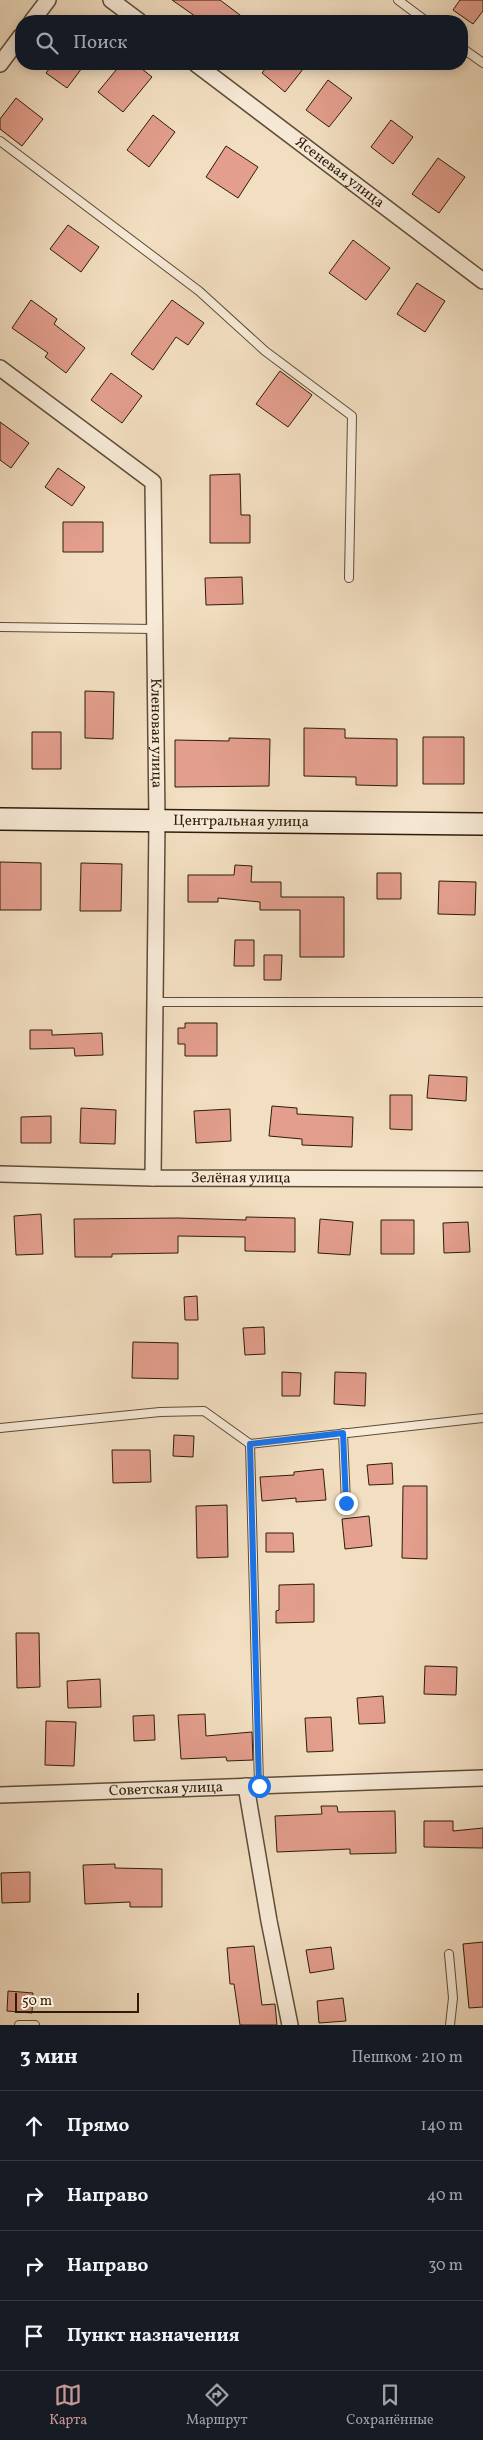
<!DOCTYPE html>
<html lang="ru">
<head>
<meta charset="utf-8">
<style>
	:root { --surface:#171b24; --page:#20242c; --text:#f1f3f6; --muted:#9ea1a6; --line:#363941; --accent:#c59692 }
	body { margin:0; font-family:Vollkorn,serif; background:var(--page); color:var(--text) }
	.scale { position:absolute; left:15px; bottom:12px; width:124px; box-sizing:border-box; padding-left:5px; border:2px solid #2e1c08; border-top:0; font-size:14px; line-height:18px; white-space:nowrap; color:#2e1c08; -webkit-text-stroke:4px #f7ead7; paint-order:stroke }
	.stop { position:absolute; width:15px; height:15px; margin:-11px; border:4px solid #1a73e8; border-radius:50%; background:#fff }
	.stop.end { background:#1a73e8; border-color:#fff; box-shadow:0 1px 5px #0008 }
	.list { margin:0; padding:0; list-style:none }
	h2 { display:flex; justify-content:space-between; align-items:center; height:65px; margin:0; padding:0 20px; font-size:21px }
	h2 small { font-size:16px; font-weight:400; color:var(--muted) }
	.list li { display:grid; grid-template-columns:32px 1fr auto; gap:15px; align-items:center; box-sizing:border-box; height:70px; padding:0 20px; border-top:1px solid var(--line) }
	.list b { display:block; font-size:19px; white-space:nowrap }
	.list em { font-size:16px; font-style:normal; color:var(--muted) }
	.icon { flex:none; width:28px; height:28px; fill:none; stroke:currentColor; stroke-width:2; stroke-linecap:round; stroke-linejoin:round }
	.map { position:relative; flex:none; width:483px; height:2025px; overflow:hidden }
	.search { position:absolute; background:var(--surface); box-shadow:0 2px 12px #0003; left:15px; right:15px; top:15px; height:55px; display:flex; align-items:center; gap:12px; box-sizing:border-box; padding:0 18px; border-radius:20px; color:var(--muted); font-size:19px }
	.sheet { height:345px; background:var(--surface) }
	nav { display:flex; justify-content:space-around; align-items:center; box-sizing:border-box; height:70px; border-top:1px solid var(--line); background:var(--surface); font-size:14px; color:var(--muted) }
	nav a { display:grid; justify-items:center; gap:2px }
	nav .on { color:var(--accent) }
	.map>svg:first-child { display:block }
	.building { fill:#e39e8d; stroke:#2e1c08 }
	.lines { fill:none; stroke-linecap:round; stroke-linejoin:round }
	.lane-casing { stroke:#5f4c36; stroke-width:10 }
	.street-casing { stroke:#5f4c36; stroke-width:18 }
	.secondary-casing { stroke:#2e1c08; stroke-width:24 }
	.lane { stroke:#f7ead7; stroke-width:8 }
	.street { stroke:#f7ead7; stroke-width:15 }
	.secondary { stroke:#f7ead7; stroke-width:21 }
	.route { stroke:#1a73e8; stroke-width:6 }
	.labels { text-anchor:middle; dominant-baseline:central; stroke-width:5; stroke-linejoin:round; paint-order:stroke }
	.street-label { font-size:15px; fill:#2e1c08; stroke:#f7ead7 }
</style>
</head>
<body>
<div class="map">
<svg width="483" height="2025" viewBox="0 0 483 2025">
	<rect width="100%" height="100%" fill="#f2dec1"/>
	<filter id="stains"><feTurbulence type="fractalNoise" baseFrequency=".004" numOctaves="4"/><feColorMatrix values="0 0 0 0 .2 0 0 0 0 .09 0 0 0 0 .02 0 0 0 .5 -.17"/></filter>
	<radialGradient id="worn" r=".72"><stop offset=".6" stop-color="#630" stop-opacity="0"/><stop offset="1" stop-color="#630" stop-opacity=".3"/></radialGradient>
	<path class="building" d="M172 0H220L248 21H202Z
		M460 0H483V11L473 24 453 10Z
		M53 64H85L67 88 46 73Z
		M121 64H136L152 77 123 112 98 92Z
		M269 64H307L285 92 262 73Z
		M328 80 352 98 329 127 306 110Z
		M16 98 43 119 22 146 0 129V119Z
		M153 115 175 132 149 167 127 150Z
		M391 120 413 137 393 164 371 147Z
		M226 146 258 167 238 198 206 177Z
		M438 158 465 177 439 213 412 194Z
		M68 225 99 247 81 272 50 249Z
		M353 240 390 268 366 300 329 273Z
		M417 283 445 301 425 332 397 314Z
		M31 300 57 319 54 324 85 348 66 373 45 357 48 353 12 328Z
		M172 300 204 323 188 345 176 337 153 370 131 354Z
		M280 371 312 395 288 427 256 404Z
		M111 373 142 396 122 423 91 400Z
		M0 422 29 443 11 468 0 460Z
		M58 468 85 487 72 506 45 487Z
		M240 474 241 515H250V543H210V475Z
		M63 522H103V552H63Z
		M242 577 243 604 206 605 205 578Z
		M85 691 114 692 113 739 85 738Z
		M304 728 345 729V738L397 739V786L356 785V777L304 776Z
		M32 732H61V769H32Z
		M423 737H464V784H423Z
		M229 738 270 739 269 786 175 787V740L229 741Z
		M0 862 41 863V910H0Z
		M81 863 122 864 121 911H80Z
		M235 865 252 866 251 882H281V897H344V957H300V910H260V902L218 898V902H188V875H234Z
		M377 873H401V899H377Z
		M439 881 476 882 475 915 438 914Z
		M235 940H254V966H234Z
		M264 955H282L281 980H264Z
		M185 1023H217V1056H185V1044H178V1028H185Z
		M30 1030H52V1035L102 1033 103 1055 75 1056 74 1048 30 1049Z
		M429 1075 467 1077 466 1101 427 1098Z
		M390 1095H412V1130L390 1129Z
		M272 1106 297 1108V1114L353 1117 352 1147 302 1145V1139L269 1136Z
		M81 1108 116 1110 115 1144 80 1143Z
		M230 1109 231 1141 196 1143 194 1111Z
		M51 1116V1143H21V1117Z
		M41 1214 43 1254 16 1255 14 1216Z
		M246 1217 295 1218V1252L245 1251V1237L178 1236V1253L112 1254V1257H75L74 1219 178 1218 246 1220Z
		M320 1219 353 1222 350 1255 318 1253Z
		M381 1220H414V1254H381Z
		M468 1222 470 1252 444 1253 443 1223Z
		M197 1296 198 1320H185L184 1297Z
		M264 1327 265 1354 245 1355 243 1328Z
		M133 1342 178 1343V1379L132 1378Z
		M282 1372 301 1373 300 1396H282Z
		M335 1372 366 1373 365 1406 334 1404Z
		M174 1435 194 1436 193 1457 173 1456Z
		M112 1450H150L151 1482 113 1483Z
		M392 1463 393 1484 369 1485 367 1465Z
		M323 1469 326 1500 296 1502V1498L262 1501 260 1477 294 1475V1472Z
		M403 1486H427V1559L402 1558Z
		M227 1505 228 1557 197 1558 196 1506Z
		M369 1516 372 1546 345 1549 342 1519Z
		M266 1533H293L294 1552H266Z
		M314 1584V1622L276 1623V1611L279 1610V1585Z
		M16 1633H39L40 1687 17 1688Z
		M425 1666 457 1667 456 1695 424 1694Z
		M100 1679 101 1707 68 1708 67 1681Z
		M383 1696 385 1723 359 1724 357 1698Z
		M205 1714 206 1736 252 1732 253 1760 227 1761 226 1757 181 1759 178 1715Z
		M154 1715 155 1740 134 1741 133 1716Z
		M331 1717 333 1751 307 1752 305 1718Z
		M46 1721 76 1722 74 1766 45 1765Z
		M321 1806H337L338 1812 395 1811 396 1853 350 1854V1849L277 1852 275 1816 322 1814Z
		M424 1821H453V1831L483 1828V1848L424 1847Z
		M115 1864V1868L162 1869V1907H130V1902L85 1904 83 1865Z
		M30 1872V1902L2 1903 1 1873Z
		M483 1942V2007L469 2008 463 1944Z
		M254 1946 262 2005 275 2004 277 2025H240L234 1984H230L227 1948Z
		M331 1947 334 1969 310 1973 306 1950Z
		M8 1991 33 1993 32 2013 7 2011Z
		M343 1998 346 2021 319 2023 317 2001Z"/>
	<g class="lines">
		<defs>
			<path id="lane" d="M398 0 426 21
				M462 48 483 63
				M0 141 199 291 265 351 352 416 349 578
				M0 627 155 629
				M155 1002H483
				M0 1428 160 1412 204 1411 250 1444 483 1418
				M343 1433 346 1503
				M250 1444 259 1785
				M449 1954 453 1998 450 2025
				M19 2025H35"/>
			<g id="street">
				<path d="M111 0 139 21"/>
				<path d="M32 21 48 0"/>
				<path d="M0 64 21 36"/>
				<path id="s1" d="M196 64 483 281"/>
				<path id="s2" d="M0 368 153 482 157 821 153 1178"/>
				<path id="s3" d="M0 1174 153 1178 483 1179"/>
				<path d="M246 1786 269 1921 290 2025"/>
				<path id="s4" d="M0 1795 483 1778"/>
			</g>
			<g id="secondary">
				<path id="s5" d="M0 819 483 824"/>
			</g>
		</defs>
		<use href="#lane" class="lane-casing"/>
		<use href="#street" class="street-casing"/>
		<use href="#secondary" class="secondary-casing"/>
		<use href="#lane" class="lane"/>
		<use href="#street" class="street"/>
		<use href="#secondary" class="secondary"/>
	</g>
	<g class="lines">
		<path class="route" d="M259 1786 250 1444 343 1433 346 1503"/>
	</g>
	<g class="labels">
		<g class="street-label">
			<text stroke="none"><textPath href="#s1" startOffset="180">Ясеневая улица</textPath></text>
			<text stroke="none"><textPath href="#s2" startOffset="442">Кленовая улица</textPath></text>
			<text stroke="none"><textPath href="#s5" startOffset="241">Центральная улица</textPath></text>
			<text stroke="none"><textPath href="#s3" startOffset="241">Зелёная улица</textPath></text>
			<text stroke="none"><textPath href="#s4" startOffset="166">Советская улица</textPath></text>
		</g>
	</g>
	<rect width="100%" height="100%" filter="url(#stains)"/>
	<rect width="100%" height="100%" fill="url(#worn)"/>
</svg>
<div class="scale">50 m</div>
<div class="stop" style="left:259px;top:1786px"></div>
<div class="stop end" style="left:346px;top:1503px"></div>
<div class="search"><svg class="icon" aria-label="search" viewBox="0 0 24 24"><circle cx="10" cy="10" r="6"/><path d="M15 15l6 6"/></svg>Поиск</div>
</div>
<section class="sheet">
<h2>3 мин<small>Пешком · 210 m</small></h2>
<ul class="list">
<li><svg class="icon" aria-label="ahead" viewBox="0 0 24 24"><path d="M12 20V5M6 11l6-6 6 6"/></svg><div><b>Прямо</b></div><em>140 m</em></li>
<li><svg class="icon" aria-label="right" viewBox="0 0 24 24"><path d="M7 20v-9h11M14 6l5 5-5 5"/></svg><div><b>Направо</b></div><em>40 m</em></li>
<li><svg class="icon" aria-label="right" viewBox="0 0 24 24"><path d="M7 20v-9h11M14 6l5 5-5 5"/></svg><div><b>Направо</b></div><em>30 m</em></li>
<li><svg class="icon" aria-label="arrive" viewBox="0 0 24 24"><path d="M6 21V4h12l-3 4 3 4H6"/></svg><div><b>Пункт назначения</b></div></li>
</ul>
</section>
<nav>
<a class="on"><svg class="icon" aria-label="map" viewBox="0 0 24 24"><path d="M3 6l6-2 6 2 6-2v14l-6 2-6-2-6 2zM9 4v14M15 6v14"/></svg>Карта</a>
<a><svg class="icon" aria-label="directions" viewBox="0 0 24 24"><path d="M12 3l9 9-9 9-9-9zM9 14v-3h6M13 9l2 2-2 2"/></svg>Маршрут</a>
<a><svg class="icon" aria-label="saved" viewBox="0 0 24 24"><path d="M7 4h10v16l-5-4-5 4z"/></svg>Сохранённые</a>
</nav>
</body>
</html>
